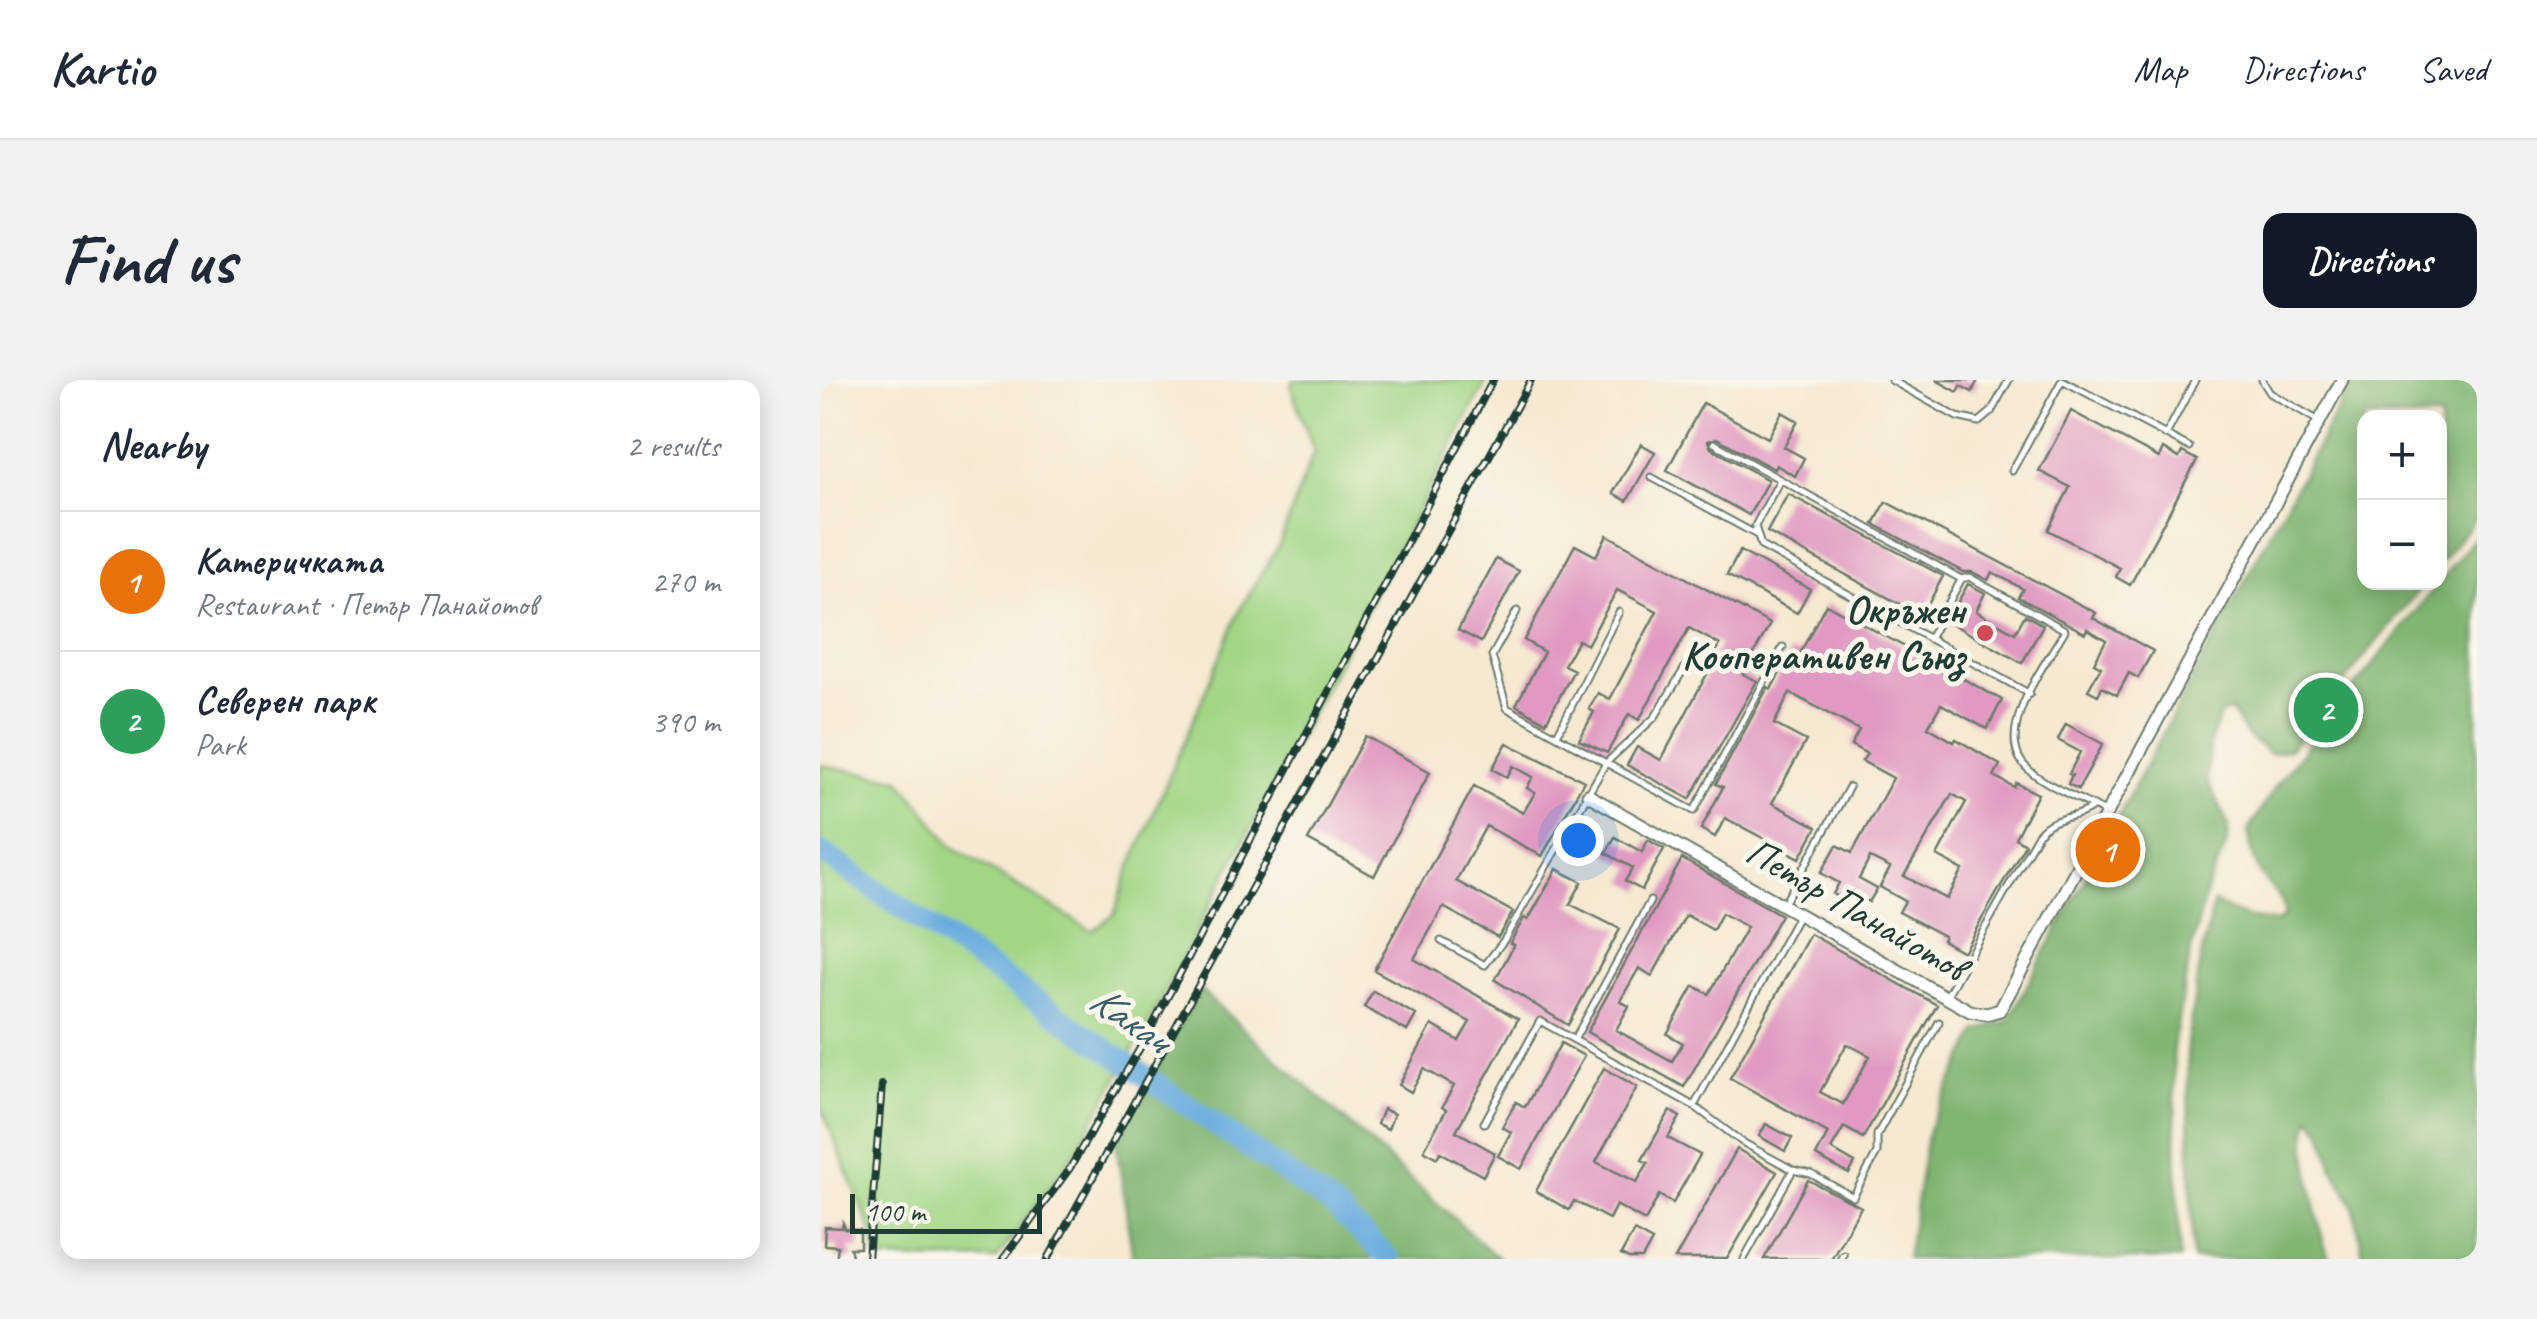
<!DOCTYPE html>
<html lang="en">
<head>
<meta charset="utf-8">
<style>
	:root { --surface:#fff; --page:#f2f2f3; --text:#1f2937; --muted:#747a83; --line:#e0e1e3; --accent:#111827 }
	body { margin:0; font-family:Caveat,sans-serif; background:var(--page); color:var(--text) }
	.controls { position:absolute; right:30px; top:30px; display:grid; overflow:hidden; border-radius:20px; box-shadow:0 5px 25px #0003 }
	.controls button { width:90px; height:90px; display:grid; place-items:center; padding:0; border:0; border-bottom:2px solid var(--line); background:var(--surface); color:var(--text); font:50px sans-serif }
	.scale { position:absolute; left:30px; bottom:25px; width:192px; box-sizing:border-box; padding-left:10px; border:5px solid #1f3d34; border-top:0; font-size:28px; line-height:35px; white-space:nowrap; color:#1f3d34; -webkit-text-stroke:8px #fbf7ec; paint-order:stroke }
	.you { position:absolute; left:758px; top:460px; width:35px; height:35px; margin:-25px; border:8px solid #fff; border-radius:50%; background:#1a73e8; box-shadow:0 0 0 15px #1a73e833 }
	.badge { display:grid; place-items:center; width:65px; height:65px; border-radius:50%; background:var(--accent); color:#fff; font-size:32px; font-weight:700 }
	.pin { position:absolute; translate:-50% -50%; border:5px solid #fff; box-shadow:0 2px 10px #0006 }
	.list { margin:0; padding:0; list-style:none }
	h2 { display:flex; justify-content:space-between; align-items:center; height:130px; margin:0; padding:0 40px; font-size:42px }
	h2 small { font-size:32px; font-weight:400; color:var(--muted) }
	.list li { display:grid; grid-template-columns:65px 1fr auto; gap:30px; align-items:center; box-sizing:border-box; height:140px; padding:0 40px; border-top:2px solid var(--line) }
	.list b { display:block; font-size:38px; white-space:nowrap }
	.list p { margin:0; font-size:32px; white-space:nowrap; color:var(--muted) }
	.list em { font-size:32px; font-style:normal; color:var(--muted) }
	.map { position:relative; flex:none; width:1657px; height:879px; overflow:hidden; border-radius:20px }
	header { display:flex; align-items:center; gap:60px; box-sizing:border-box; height:140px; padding:0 50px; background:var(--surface); border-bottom:2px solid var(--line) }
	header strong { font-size:48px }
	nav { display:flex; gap:55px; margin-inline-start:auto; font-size:35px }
	.intro { display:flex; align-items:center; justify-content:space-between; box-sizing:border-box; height:240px; padding:0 60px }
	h1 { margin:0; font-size:70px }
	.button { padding:25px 45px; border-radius:20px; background:var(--accent); color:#fff; font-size:35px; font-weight:700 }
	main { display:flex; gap:60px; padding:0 60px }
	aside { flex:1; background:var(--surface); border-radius:20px; box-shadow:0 5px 25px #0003 }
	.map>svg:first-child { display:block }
	.green { fill:#a2d585; stroke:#60895c; stroke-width:2.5 }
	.forest { fill:#81b672; stroke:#507a53; stroke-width:2.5 }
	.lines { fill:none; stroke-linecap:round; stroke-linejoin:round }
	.river { stroke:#68acde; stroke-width:22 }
	.building { fill:#e09ac1; fill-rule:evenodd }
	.service-casing { stroke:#6a796b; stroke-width:9 }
	.minor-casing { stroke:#6a796b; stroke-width:15 }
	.service { stroke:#fff; stroke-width:5 }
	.minor { stroke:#fff; stroke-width:11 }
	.rail-casing { stroke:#1f3d34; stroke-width:8 }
	.rail { stroke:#fbf7ec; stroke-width:4; stroke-dasharray:11; stroke-linecap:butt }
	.poi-dot { fill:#d1495b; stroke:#fbf7ec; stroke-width:4 }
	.labels { text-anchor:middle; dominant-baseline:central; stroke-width:10; stroke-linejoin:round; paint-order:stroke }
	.poi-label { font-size:40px; font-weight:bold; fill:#1f3d34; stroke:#fbf7ec; text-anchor:end }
	.street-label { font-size:40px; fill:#1f3d34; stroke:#fbf7ec }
	.water-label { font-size:42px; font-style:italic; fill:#355e67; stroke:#fbf7ec }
</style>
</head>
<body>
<header>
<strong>Kartio</strong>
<nav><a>Map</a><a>Directions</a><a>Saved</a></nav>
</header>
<div class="intro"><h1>Find us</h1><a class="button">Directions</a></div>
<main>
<aside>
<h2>Nearby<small>2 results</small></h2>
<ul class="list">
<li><span class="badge" style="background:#e8710a">1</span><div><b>Катеричката</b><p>Restaurant · Петър Панайотов</p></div><em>270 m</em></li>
<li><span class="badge" style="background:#2e9e5b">2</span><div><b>Северен парк</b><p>Park</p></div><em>390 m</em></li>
</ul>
</aside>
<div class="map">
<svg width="1657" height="879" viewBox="0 0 1657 879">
	<rect width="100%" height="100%" fill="#fbf7ec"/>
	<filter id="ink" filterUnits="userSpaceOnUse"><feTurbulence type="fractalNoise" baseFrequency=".01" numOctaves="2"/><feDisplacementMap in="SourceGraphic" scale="20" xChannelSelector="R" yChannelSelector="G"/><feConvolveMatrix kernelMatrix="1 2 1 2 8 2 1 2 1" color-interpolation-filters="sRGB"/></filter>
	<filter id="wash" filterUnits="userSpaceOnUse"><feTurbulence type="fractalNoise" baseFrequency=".0048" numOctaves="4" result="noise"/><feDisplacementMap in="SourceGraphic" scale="40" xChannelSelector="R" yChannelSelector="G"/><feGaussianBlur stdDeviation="2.25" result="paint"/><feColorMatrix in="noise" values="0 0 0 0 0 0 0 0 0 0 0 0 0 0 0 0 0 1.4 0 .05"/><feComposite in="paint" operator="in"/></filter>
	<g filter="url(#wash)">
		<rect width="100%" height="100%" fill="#f5e9d2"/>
		<path class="green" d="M473 0H667L323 653 256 771 176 879H57L52 852 0 724V385L80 399 132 466 272 551 294 535 307 496 420 229 459 165 494 71 471 7Z"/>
		<path class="forest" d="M1533 0H1657V137L1620 183V38H1544V202L1604 203 1470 369 1450 374 1426 355 1411 331 1401 333 1390 363 1387 400 1409 446 1408 461 1386 511 1370 574 1353 667 1360 879H1087L1108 749 1158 651 1188 641Z
			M1657 155V879H1544L1533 824 1513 788 1503 751 1490 737C1479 760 1499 852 1509 879H1373L1367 664 1381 576 1394 522C1411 533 1440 543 1459 541L1465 534C1463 514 1449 508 1440 492 1433 479 1431 466 1428 451L1457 404Z
			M380 610 679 879H313L296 761Z"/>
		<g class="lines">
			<path class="river" d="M0 471 509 823 569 879"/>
		</g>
		<g id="blocks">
			<path class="building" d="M1116 0H1158L1152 12 1141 6 1138 12Z
				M883 23 948 58 962 32 978 41 964 67 984 78 975 96 956 85 954 89 897 58 888 61 891 68 948 100 929 135 847 90Z
				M1251 31 1339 78 1343 69 1359 78 1362 72 1377 80 1310 205 1296 197 1300 188 1228 150 1250 107 1219 91Z
				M821 64 835 72 807 121 793 113Z
				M968 114 1123 196 1102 236 947 152Z
				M1066 122 1276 233 1273 238 1333 271 1318 298 1309 293 1297 315 1282 307 1278 315 1268 310 1281 287 1274 283 1286 260 1267 249 1265 253 1198 217 1203 209 1172 192 1168 200 1152 192H1143L1054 144Z
				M787 155 950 244 923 294 937 301 870 419 807 385 817 367 841 380 895 279 893 277 900 265 869 248 819 340 809 334 787 373 759 360 774 332 769 329 778 313 790 319 837 231 797 210 767 265 758 260 744 285 754 290 726 342 696 325 724 272 704 260 726 219 755 165 776 176Z
				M920 171 990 209 977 233 907 195Z
				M676 179 699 191 661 262 638 250Z
				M1148 204 1165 213 1156 231 1195 253 1205 235 1223 245 1202 283 1127 241Z
				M1006 224 1182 320 1167 349 1121 324 1108 347 1134 362 1136 359 1180 385 1174 396 1194 407 1196 403 1218 414 1195 458 1205 464 1143 572 1122 560 1124 556 1079 532 1085 521 1060 507 1070 488 1050 478 1039 499 1057 509 1049 522 1031 512 1027 521 1013 514 1019 503 1001 493 1017 465 1032 473 1073 398 1042 381 1047 374 1031 365 1039 350 970 313 954 344 986 361 952 423 997 447 980 478 905 438 895 457 881 449 903 407 896 404 948 307 951 309 972 271 979 275ZM1132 414 1146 422 1117 476 1143 490 1127 519 1084 496Z
				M1246 344 1283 364 1258 409 1248 404 1252 395 1249 394 1260 372 1238 360Z
				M545 356 610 392 554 496 488 460Z
				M687 363 764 401 722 476 666 446 636 501 693 532 678 557 623 527 594 579 698 639 636 751 675 773 663 796 620 772 617 778 604 770 626 730 622 727 634 706 604 689 591 712 579 705 612 645 639 661 650 642 554 590 654 406 703 433 715 413 707 408 713 397 693 386 687 397 672 389Z
				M795 457 822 472 828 460 844 469 822 510 805 501 813 488 786 473Z
				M1284 464 1300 472 1294 483 1278 474Z
				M862 479 961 535 864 707 767 652ZM902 533 927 547 889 614 874 606 847 654 863 663 852 681 796 650 809 626 800 621 819 588 832 596 866 535 893 550Z
				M737 489 762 502 750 524 800 549 748 645 675 600 694 565 690 563 704 538 708 540Z
				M990 554 1117 625 1043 758 1024 747 1011 769 1035 783 1029 794 996 776 1008 753 910 698ZM1027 664 1050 676 1023 724 1000 712Z
				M553 611 596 635 587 651 544 627Z
				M741 663 764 676 701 789 678 776 691 752 682 747 696 722 705 727Z
				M784 688 817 707 776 782 817 802 828 783 822 780 850 731 860 737 848 758 880 775 853 823 839 815 825 841 796 825 789 839 754 821 749 830 716 811Z
				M563 729 574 734 568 749 557 744Z
				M946 744 972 758 965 771 939 756Z
				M917 769 957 792 907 879H855Z
				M988 800 1041 827 1011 879H944Z
				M23 843 25 849 40 850V868H30L33 879H16L18 866 4 865 5 847 22 848Z
				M814 851 832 861 822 879H809L801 875Z"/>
		</g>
	</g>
	<g filter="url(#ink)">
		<use href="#blocks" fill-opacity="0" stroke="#6a796b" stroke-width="2.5"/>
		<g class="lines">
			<defs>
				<path id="service" d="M1071 0 1137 37 1159 42 1171 32 1189 0
					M1242 0 1369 67
					M1442 0 1450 13 1499 41
					M1346 55 1375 0
					M894 63 1141 199 1149 197 1245 250C1226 284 1169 356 1209 390 1227 406 1262 420 1285 432
					M1192 91 1242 0
					M831 97 937 155
					M960 100 935 146 941 166 1210 314
					M1109 259 1141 200
					M875 271 835 337 786 383 874 431 963 267
					M737 355 799 232
					M965 522 1029 407
					M621 561 665 585 684 560 786 383 687 328 672 276 697 231
					M1126 617 1218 454C1236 433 1256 441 1274 426
					M754 660 830 521
					M874 726 922 762 973 790 924 879
					M664 743 720 641 874 726 978 536
					M973 790 991 794 1033 817 1057 773V755L1119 642
					M1020 879 1023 874"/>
				<path id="minor" d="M768 415 1150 631 1166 634 1180 630 1522 0"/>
			</defs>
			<use href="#service" class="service-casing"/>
			<use href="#minor" class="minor-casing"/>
			<use href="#service" class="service"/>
			<use href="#minor" class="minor"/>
			<defs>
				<path id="rail" d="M48 879 62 705
					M183 879 250 788 327 656 673 0
					M228 879 711 0"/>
			</defs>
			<use href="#rail" class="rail-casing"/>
			<use href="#rail" class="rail"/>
		</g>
	</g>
	<circle class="poi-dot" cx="1165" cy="253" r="10"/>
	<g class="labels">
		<g class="poi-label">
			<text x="1145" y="230">Окръжен<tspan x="1145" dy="46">Кооперативен Съюз</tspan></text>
		</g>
		<g class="street-label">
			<text transform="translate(1036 529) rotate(30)">Петър Панайотов</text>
		</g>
		<g class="water-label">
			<text transform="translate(310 639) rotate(35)">Какач</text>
		</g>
	</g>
</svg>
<div class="controls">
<button>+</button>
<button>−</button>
</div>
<div class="scale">100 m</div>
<div class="you"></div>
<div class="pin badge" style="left:1288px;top:470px;background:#e8710a">1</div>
<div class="pin badge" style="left:1506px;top:330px;background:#2e9e5b">2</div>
</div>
</main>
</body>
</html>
